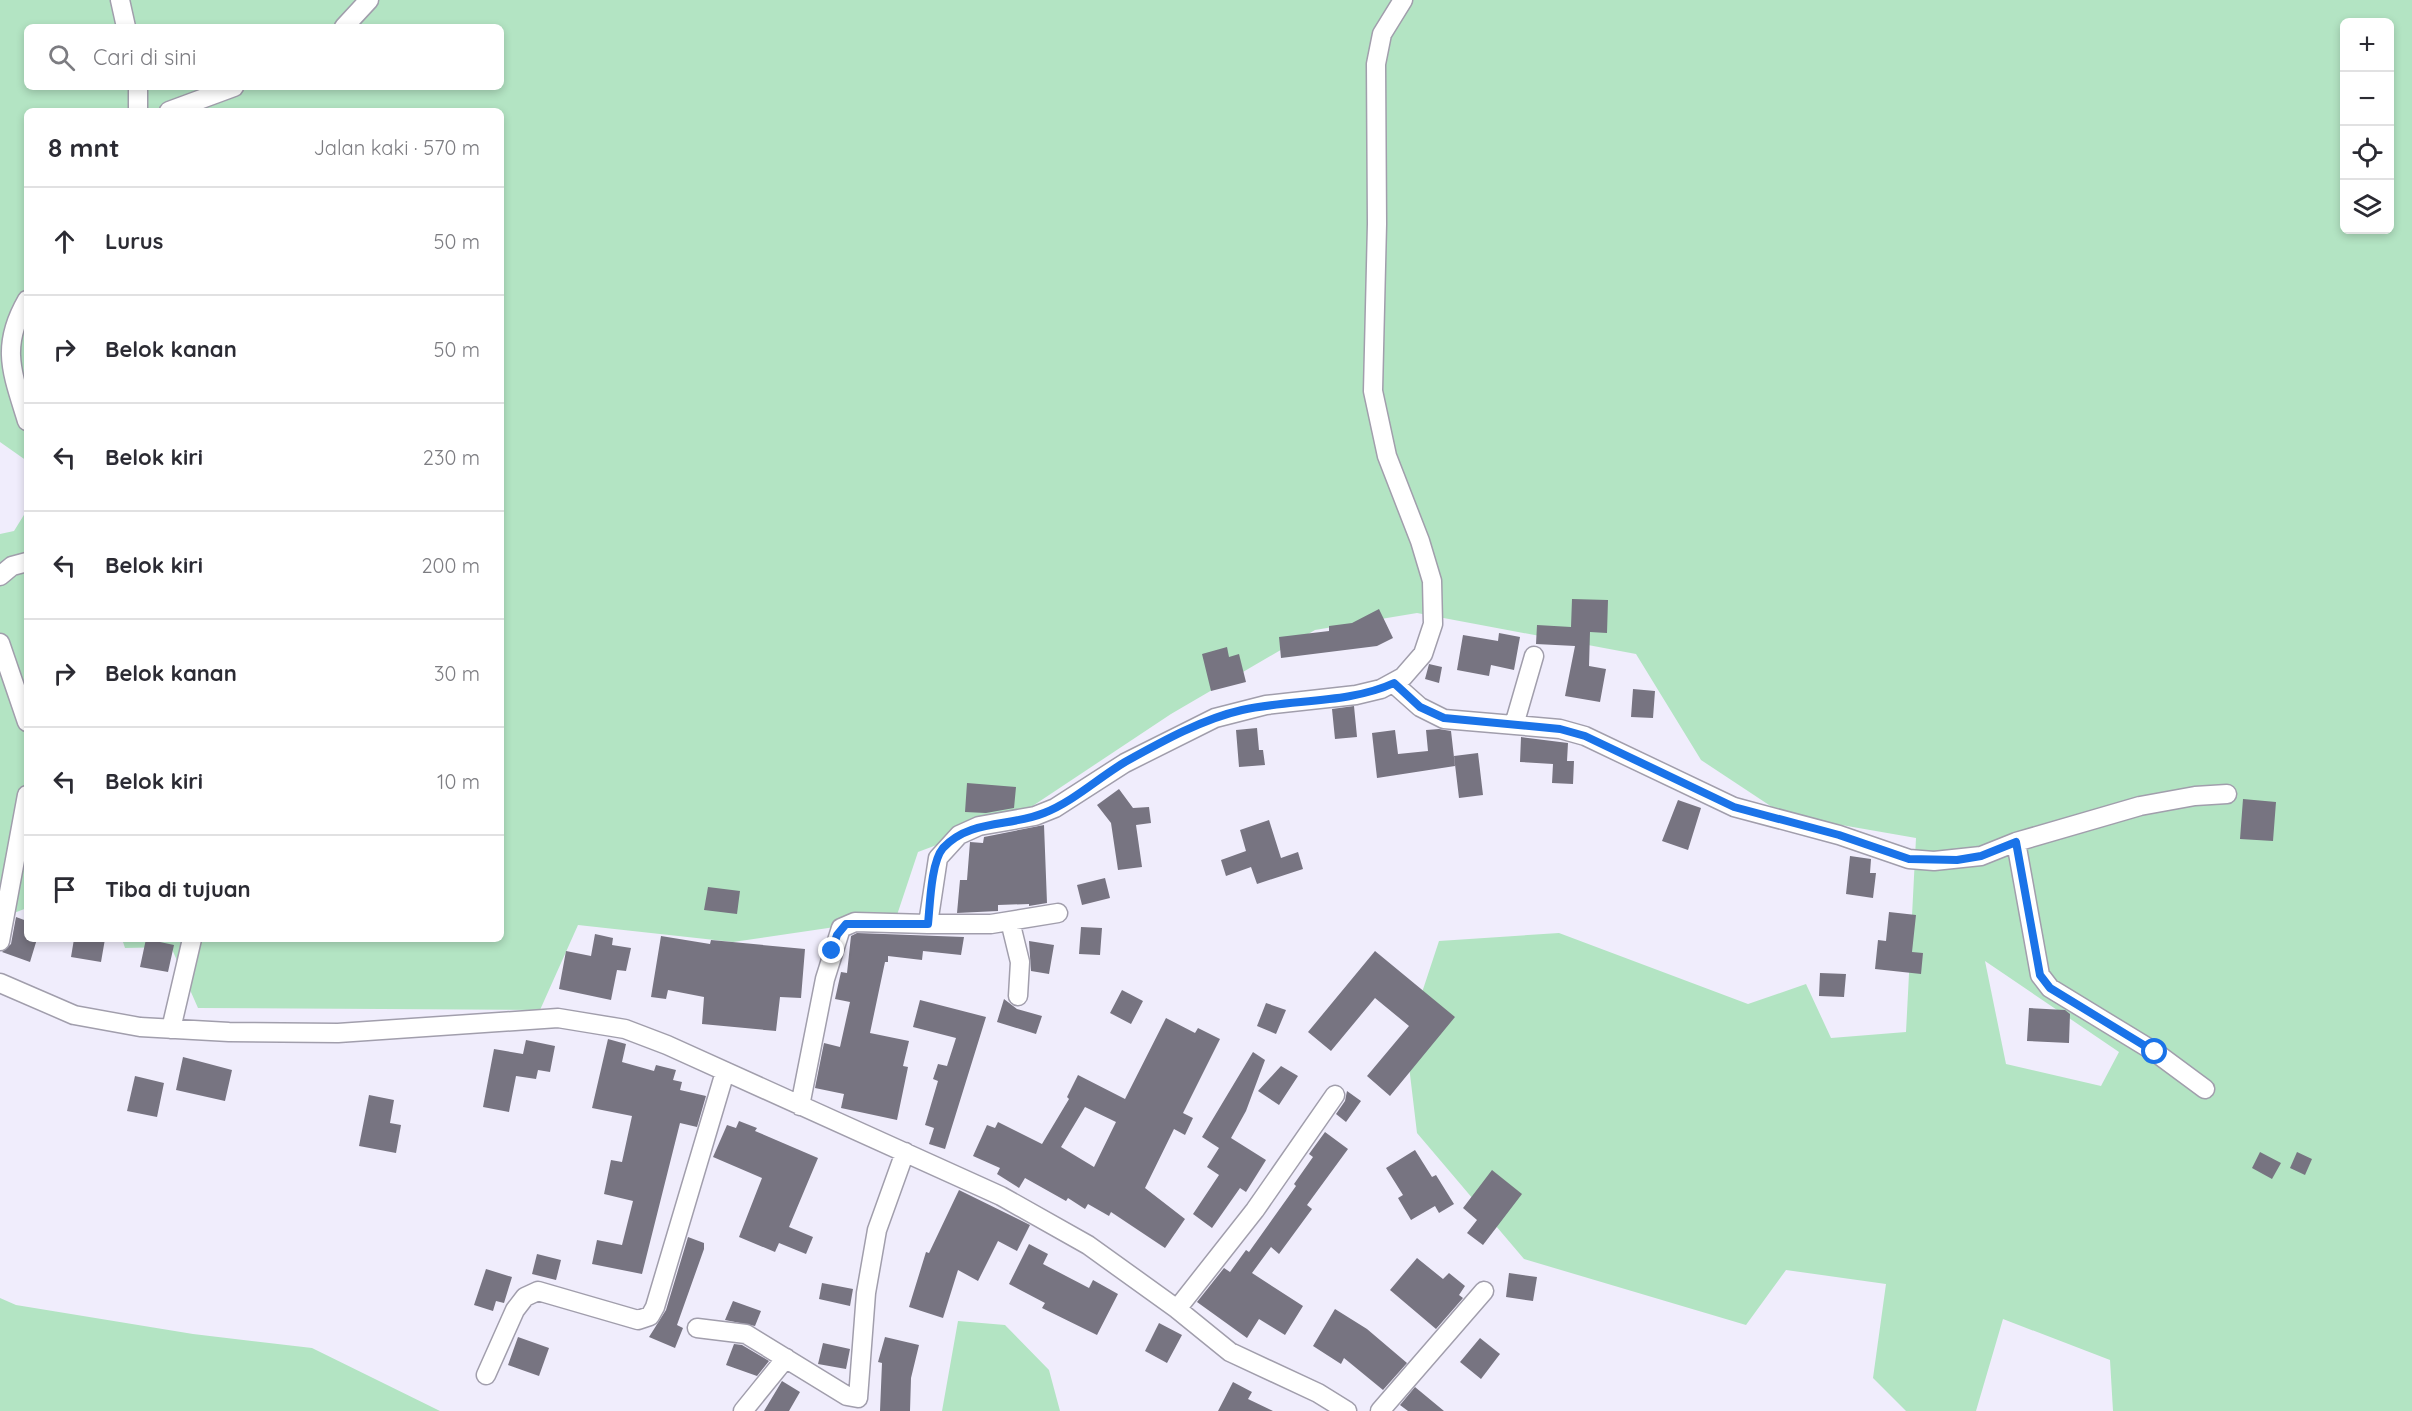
<!DOCTYPE html>
<html lang="id">
<head>
<meta charset="utf-8">
<style>
	:root { --surface:#fff; --page:#f7f7f7; --text:#2b2b33; --muted:#7c7c81; --line:#e1e1e2 }
	body { margin:0; font-family:Quicksand,sans-serif; background:var(--page); color:var(--text) }
	.controls { position:absolute; right:18px; top:18px; display:grid; overflow:hidden; border-radius:9px; box-shadow:0 3px 9px #0003 }
	.controls button { width:54px; height:54px; display:grid; place-items:center; padding:0; border:0; border-bottom:2px solid var(--line); background:var(--surface); color:var(--text); font:30px sans-serif }
	.stop { position:absolute; width:18px; height:18px; margin:-14px; border:4px solid #1a73e8; border-radius:50%; background:#fff }
	.stop.end { background:#1a73e8; border-color:#fff; box-shadow:0 2px 6px #0008 }
	.list { margin:0; padding:0; list-style:none }
	h2 { display:flex; justify-content:space-between; align-items:center; height:78px; margin:0; padding:0 24px; font-size:26px }
	h2 small { font-size:20px; font-weight:400; color:var(--muted) }
	.list li { display:grid; grid-template-columns:39px 1fr auto; gap:18px; align-items:center; box-sizing:border-box; height:108px; padding:0 24px; border-top:2px solid var(--line) }
	.list b { display:block; font-size:22px; white-space:nowrap }
	.list em { font-size:20px; font-style:normal; color:var(--muted) }
	.icon { flex:none; width:33px; height:33px; fill:none; stroke:currentColor; stroke-width:2; stroke-linecap:round; stroke-linejoin:round }
	.map { position:relative; flex:none; width:2412px; height:1411px; overflow:hidden }
	.search { position:absolute; background:var(--surface); box-shadow:0 3px 9px #0003; left:24px; top:24px; width:480px; height:66px; display:flex; align-items:center; gap:15px; box-sizing:border-box; padding:0 21px; border-radius:9px; color:var(--muted); font-size:22px }
	.panel { position:absolute; background:var(--surface); box-shadow:0 3px 9px #0003; left:24px; top:108px; width:480px; height:834px; border-radius:9px }
	.map>svg:first-child { display:block }
	.green { fill:#b3e4c3; fill-rule:evenodd }
	.building { fill:#777481; fill-rule:evenodd }
	.lines { fill:none; stroke-linecap:round; stroke-linejoin:round }
	.minor-casing { stroke:#a19eac; stroke-width:21 }
	.minor { stroke:#fff; stroke-width:18 }
	.route { stroke:#1a73e8; stroke-width:8 }
</style>
</head>
<body>
<div class="map">
<svg width="2412" height="1411" viewBox="0 0 2412 1411">
	<rect width="100%" height="100%" fill="#f0edfc"/>
	<path class="green" d="M0 0H2412V1411H2113L2110 1360 2003 1319 1976 1411H1906L1873 1378 1886 1284 1786 1270 1746 1325 1524 1259 1417 1133 1406 1041 1439 941 1559 933 1748 1004 1806 984 1831 1038 1906 1032 1916 838 1784 815 1701 760 1636 654 1417 613 1315 630 1171 714 1022 813 918 852 896 918 733 942 578 925 540 1010 198 1008 171 947 125 948 122 939H501V111H27V461L0 442ZM2344 22H2390V230H2344ZM27 27H501V87H27ZM1985 961 2119 1052 2101 1086 2006 1064Z
		M27 510V908L6 916 0 927V534L14 531Z
		M0 1298 16 1305 193 1334 312 1348 440 1411H0Z
		M958 1321 1005 1325 1049 1370 1060 1411H942Z"/>
	<path class="building" d="M1572 599 1608 600 1607 633 1590 632 1589 666 1606 669 1600 702 1565 696 1575 646 1536 644 1537 625 1571 627Z
		M1379 609 1393 638 1377 646 1281 658 1279 637 1329 631V626L1352 623Z
		M1499 633 1520 637 1514 670 1491 665 1489 676 1457 670 1463 635 1498 641Z
		M1227 647 1229 657 1239 654 1246 682 1211 691 1202 654Z
		M1429 664 1442 667 1439 683 1425 679Z
		M1633 689 1655 691 1653 718 1631 717Z
		M1354 706 1357 737 1335 739 1332 709Z
		M1257 728 1259 750H1263L1265 765 1239 767 1236 730Z
		M1439 729 1451 731 1455 766 1377 778 1372 733 1395 730 1398 754 1428 751 1426 730Z
		M1521 737 1568 743 1567 761H1574L1573 784 1552 783 1553 764 1520 762Z
		M1478 753 1483 795 1459 798 1454 756Z
		M967 783 1016 787 1014 808 986 813 965 812Z
		M1119 789 1133 808 1149 807 1151 823 1136 825 1142 867 1118 870 1111 823 1097 805Z
		M2243 799 2276 802 2273 841 2240 839Z
		M1678 800 1701 808 1688 850 1662 841Z
		M1269 820 1281 858 1298 852 1303 869 1257 884 1251 867 1226 876 1221 860 1246 851 1240 830Z
		M1044 825 1047 903 1029 906V904L998 905V911L957 913 960 880H967L970 842 983 843 984 837Z
		M1850 856 1871 859 1870 873H1876L1873 898 1846 894Z
		M1105 878 1110 898 1082 905 1077 885Z
		M708 887 740 891 737 914 704 910Z
		M1889 912 1916 915 1912 952 1923 953 1921 974 1875 969 1878 940 1886 941Z
		M16 917 27 921V939H37L30 962 2 952 11 944Z
		M1081 927 1102 928 1100 955 1079 954Z
		M857 933 964 937 961 955 923 951 922 960 888 956V962H885L870 1033 909 1041 903 1066 908 1067 897 1120 841 1108 844 1094 815 1088 824 1043 840 1047 850 1002 835 999 841 972 847 973 851 936Z
		M595 934 613 938 612 945 631 948 626 971 617 970 611 1000 559 989 566 951 591 956Z
		M661 936 710 944 711 940 805 949 801 998 780 997 776 1031 702 1024 704 997 668 990 666 999 651 997Z
		M74 939H105L101 962 71 957Z
		M146 939 174 945 168 972 140 967Z
		M1029 941 1054 945 1049 974 1031 971Z
		M1375 951 1455 1017 1390 1096 1367 1076 1409 1026 1375 998 1331 1051 1308 1032Z
		M1820 973 1846 974 1844 997 1819 996Z
		M1122 990 1143 1001 1131 1024 1110 1013Z
		M1004 999 1017 1009 1042 1016 1036 1034 997 1022Z
		M920 1000 986 1017 945 1149 929 1144 934 1128 925 1125 938 1081 933 1079 938 1064 947 1066 956 1038 913 1027Z
		M1266 1003 1286 1010 1276 1034 1257 1026Z
		M2029 1008 2065 1010 2070 1014 2069 1043 2027 1041Z
		M1166 1018 1195 1033 1198 1028 1220 1039 1183 1113 1193 1118 1185 1135 1174 1129 1145 1188 1185 1219 1165 1248 1111 1212 1109 1216 1088 1204 1085 1209 1068 1198 1066 1201 1025 1178 1019 1188 997 1174 1000 1168 973 1156 987 1125 995 1128 998 1122 1042 1144 1069 1099 1067 1097 1078 1075 1125 1099ZM1085 1107 1116 1122 1094 1167 1061 1147Z
		M608 1039 626 1044 622 1062 654 1071 656 1065 676 1070 673 1080 682 1082 680 1090 706 1096 697 1127 680 1123 642 1274 592 1264 597 1240 622 1245 633 1201 604 1194 611 1160 622 1162 632 1116 592 1108Z
		M526 1040 555 1046 550 1072 538 1070 536 1079 516 1076 509 1112 483 1107 494 1049 523 1054Z
		M1253 1052 1265 1060 1246 1111 1231 1138 1266 1160 1246 1192 1240 1188 1212 1228 1193 1214 1219 1175 1207 1167 1219 1148 1202 1137Z
		M183 1057 232 1070 225 1101 176 1090Z
		M1281 1066 1298 1076 1279 1105 1258 1091Z
		M135 1076 164 1083 157 1117 127 1111Z
		M1347 1091 1361 1101 1346 1122 1336 1114 1345 1101Z
		M369 1095 394 1100 390 1123 401 1125 396 1153 359 1146Z
		M739 1121 757 1128 755 1131 818 1158 789 1227 813 1237 806 1254 779 1243 775 1252 739 1237 762 1178 713 1157 727 1125 736 1128Z
		M1325 1132 1348 1149 1307 1205 1312 1209 1279 1254 1271 1247 1252 1273 1303 1306 1285 1335 1259 1319 1247 1338 1197 1302 1224 1268 1230 1272 1246 1250 1249 1252 1296 1186 1294 1184 1313 1157 1309 1154Z
		M1415 1150 1432 1177 1436 1175 1454 1204 1439 1213 1435 1206 1411 1220 1398 1198 1403 1195 1386 1168Z
		M2260 1152 2281 1163 2272 1179 2252 1168Z
		M2297 1152 2312 1159 2305 1175 2290 1168Z
		M1492 1170 1522 1194 1483 1245 1467 1233 1477 1220 1463 1208Z
		M959 1190 1030 1225 1017 1251 998 1241 978 1281 958 1270 943 1318 909 1307 926 1252 929 1253Z
		M688 1237 704 1243V1249L677 1325 683 1328 675 1348 649 1337 666 1310Z
		M1029 1244 1048 1254 1043 1264 1089 1288 1093 1280 1118 1294 1097 1335 1042 1308 1045 1303 1009 1284Z
		M537 1254 561 1260 556 1280 532 1274Z
		M1417 1258 1443 1279 1449 1273 1465 1286 1459 1295 1463 1298 1436 1329 1390 1290Z
		M486 1269 512 1277 504 1303 496 1301 493 1311 474 1305Z
		M1509 1273 1537 1277 1533 1301 1506 1297Z
		M822 1283 853 1289 850 1306 819 1299Z
		M733 1301 761 1311 755 1326 725 1320Z
		M1335 1309 1367 1329 1407 1363 1383 1390 1344 1358 1341 1364 1313 1346Z
		M1159 1323 1182 1335 1167 1363 1145 1351Z
		M518 1337 549 1348 539 1376 508 1365Z
		M885 1337 919 1345 911 1378 910 1411H880L882 1363 878 1362Z
		M1480 1338 1500 1354 1481 1379 1460 1362Z
		M823 1343 850 1349 846 1369 818 1364Z
		M734 1344 742 1345 769 1361 757 1376 726 1365Z
		M782 1381 800 1392 789 1411H764Z
		M1233 1382 1252 1392 1248 1399 1273 1411H1218Z
		M1415 1387 1444 1411H1408L1400 1405Z"/>
	<g class="lines">
		<defs>
			<path id="minor" d="M120 0 126 27
				M344 27 369 0
				M138 87V111
				M169 111 234 87
				M27 300C0 347 12 372 27 421
				M0 576 12 566 27 562
				M0 643 27 722
				M1393 683 1420 707 1444 719 1560 729 1585 736 1734 807 1839 835 1909 859 1934 861 1981 856 2016 842 2140 806 2195 796 2227 794
				M1514 725 1534 656
				M2016 842 2040 975 2050 988 2155 1052 2205 1089
				M1010 921 1020 962 1018 996
				M928 924H991L1058 913
				M0 941 27 795
				M0 983 74 1015 140 1027 229 1032 338 1033 558 1018 625 1029 667 1045 1001 1196 1088 1245 1177 1309 1230 1352 1318 1393 1347 1411
				M171 1029 192 939
				M800 1106 825 979 841 928 855 922 928 924 938 858 959 835 979 826 1035 816 1055 808 1125 763 1215 718 1266 705 1356 695 1381 689 1403 677 1423 654 1433 624 1432 581 1420 541 1387 456 1373 391 1377 224 1376 64 1382 34 1403 0
				M1177 1309 1255 1210 1335 1095
				M697 1328 746 1334 847 1396 858 1398 866 1293 877 1230 905 1152
				M486 1375 515 1310 525 1297 538 1291 638 1320 650 1316 655 1307 725 1072
				M743 1411 786 1358
				M1380 1411 1484 1291"/>
		</defs>
		<use href="#minor" class="minor-casing"/>
		<use href="#minor" class="minor"/>
	</g>
	<g class="lines">
		<path class="route" d="M832 951 837 935 846 924H928C930 905 931 862 943 848 970 819 1010 827 1044 813 1074 801 1098 778 1125 762 1161 742 1202 719 1242 710 1290 699 1349 704 1394 683L1420 707 1444 718 1560 729 1585 736 1734 807 1839 835 1909 859 1957 860 1981 856 2016 842 2040 975 2050 988 2155 1052"/>
	</g>
</svg>
<div class="controls">
<button>+</button>
<button>−</button>
<button><svg class="icon" aria-label="locate" viewBox="0 0 24 24"><circle cx="12" cy="12" r="6"/><path d="M12 2v4M12 18v4M2 12h4M18 12h4"/></svg></button>
<button><svg class="icon" aria-label="layers" viewBox="0 0 24 24"><path d="M12 4l9 5-9 5-9-5zM3 14l9 5 9-5"/></svg></button>
</div>
<div class="stop" style="left:2155px;top:1052px"></div>
<div class="stop end" style="left:832px;top:951px"></div>
<div class="search"><svg class="icon" aria-label="search" viewBox="0 0 24 24"><circle cx="10" cy="10" r="6"/><path d="M15 15l6 6"/></svg>Cari di sini</div>
<section class="panel">
<h2>8 mnt<small>Jalan kaki · 570 m</small></h2>
<ul class="list">
<li><svg class="icon" aria-label="ahead" viewBox="0 0 24 24"><path d="M12 20V5M6 11l6-6 6 6"/></svg><div><b>Lurus</b></div><em>50 m</em></li>
<li><svg class="icon" aria-label="right" viewBox="0 0 24 24"><path d="M7 20v-9h11M14 6l5 5-5 5"/></svg><div><b>Belok kanan</b></div><em>50 m</em></li>
<li><svg class="icon" aria-label="left" viewBox="0 0 24 24"><path d="M17 20v-9H6M10 6l-5 5 5 5"/></svg><div><b>Belok kiri</b></div><em>230 m</em></li>
<li><svg class="icon" aria-label="left" viewBox="0 0 24 24"><path d="M17 20v-9H6M10 6l-5 5 5 5"/></svg><div><b>Belok kiri</b></div><em>200 m</em></li>
<li><svg class="icon" aria-label="right" viewBox="0 0 24 24"><path d="M7 20v-9h11M14 6l5 5-5 5"/></svg><div><b>Belok kanan</b></div><em>30 m</em></li>
<li><svg class="icon" aria-label="left" viewBox="0 0 24 24"><path d="M17 20v-9H6M10 6l-5 5 5 5"/></svg><div><b>Belok kiri</b></div><em>10 m</em></li>
<li><svg class="icon" aria-label="arrive" viewBox="0 0 24 24"><path d="M6 21V4h12l-3 4 3 4H6"/></svg><div><b>Tiba di tujuan</b></div></li>
</ul>
</section>
</div>
</body>
</html>
